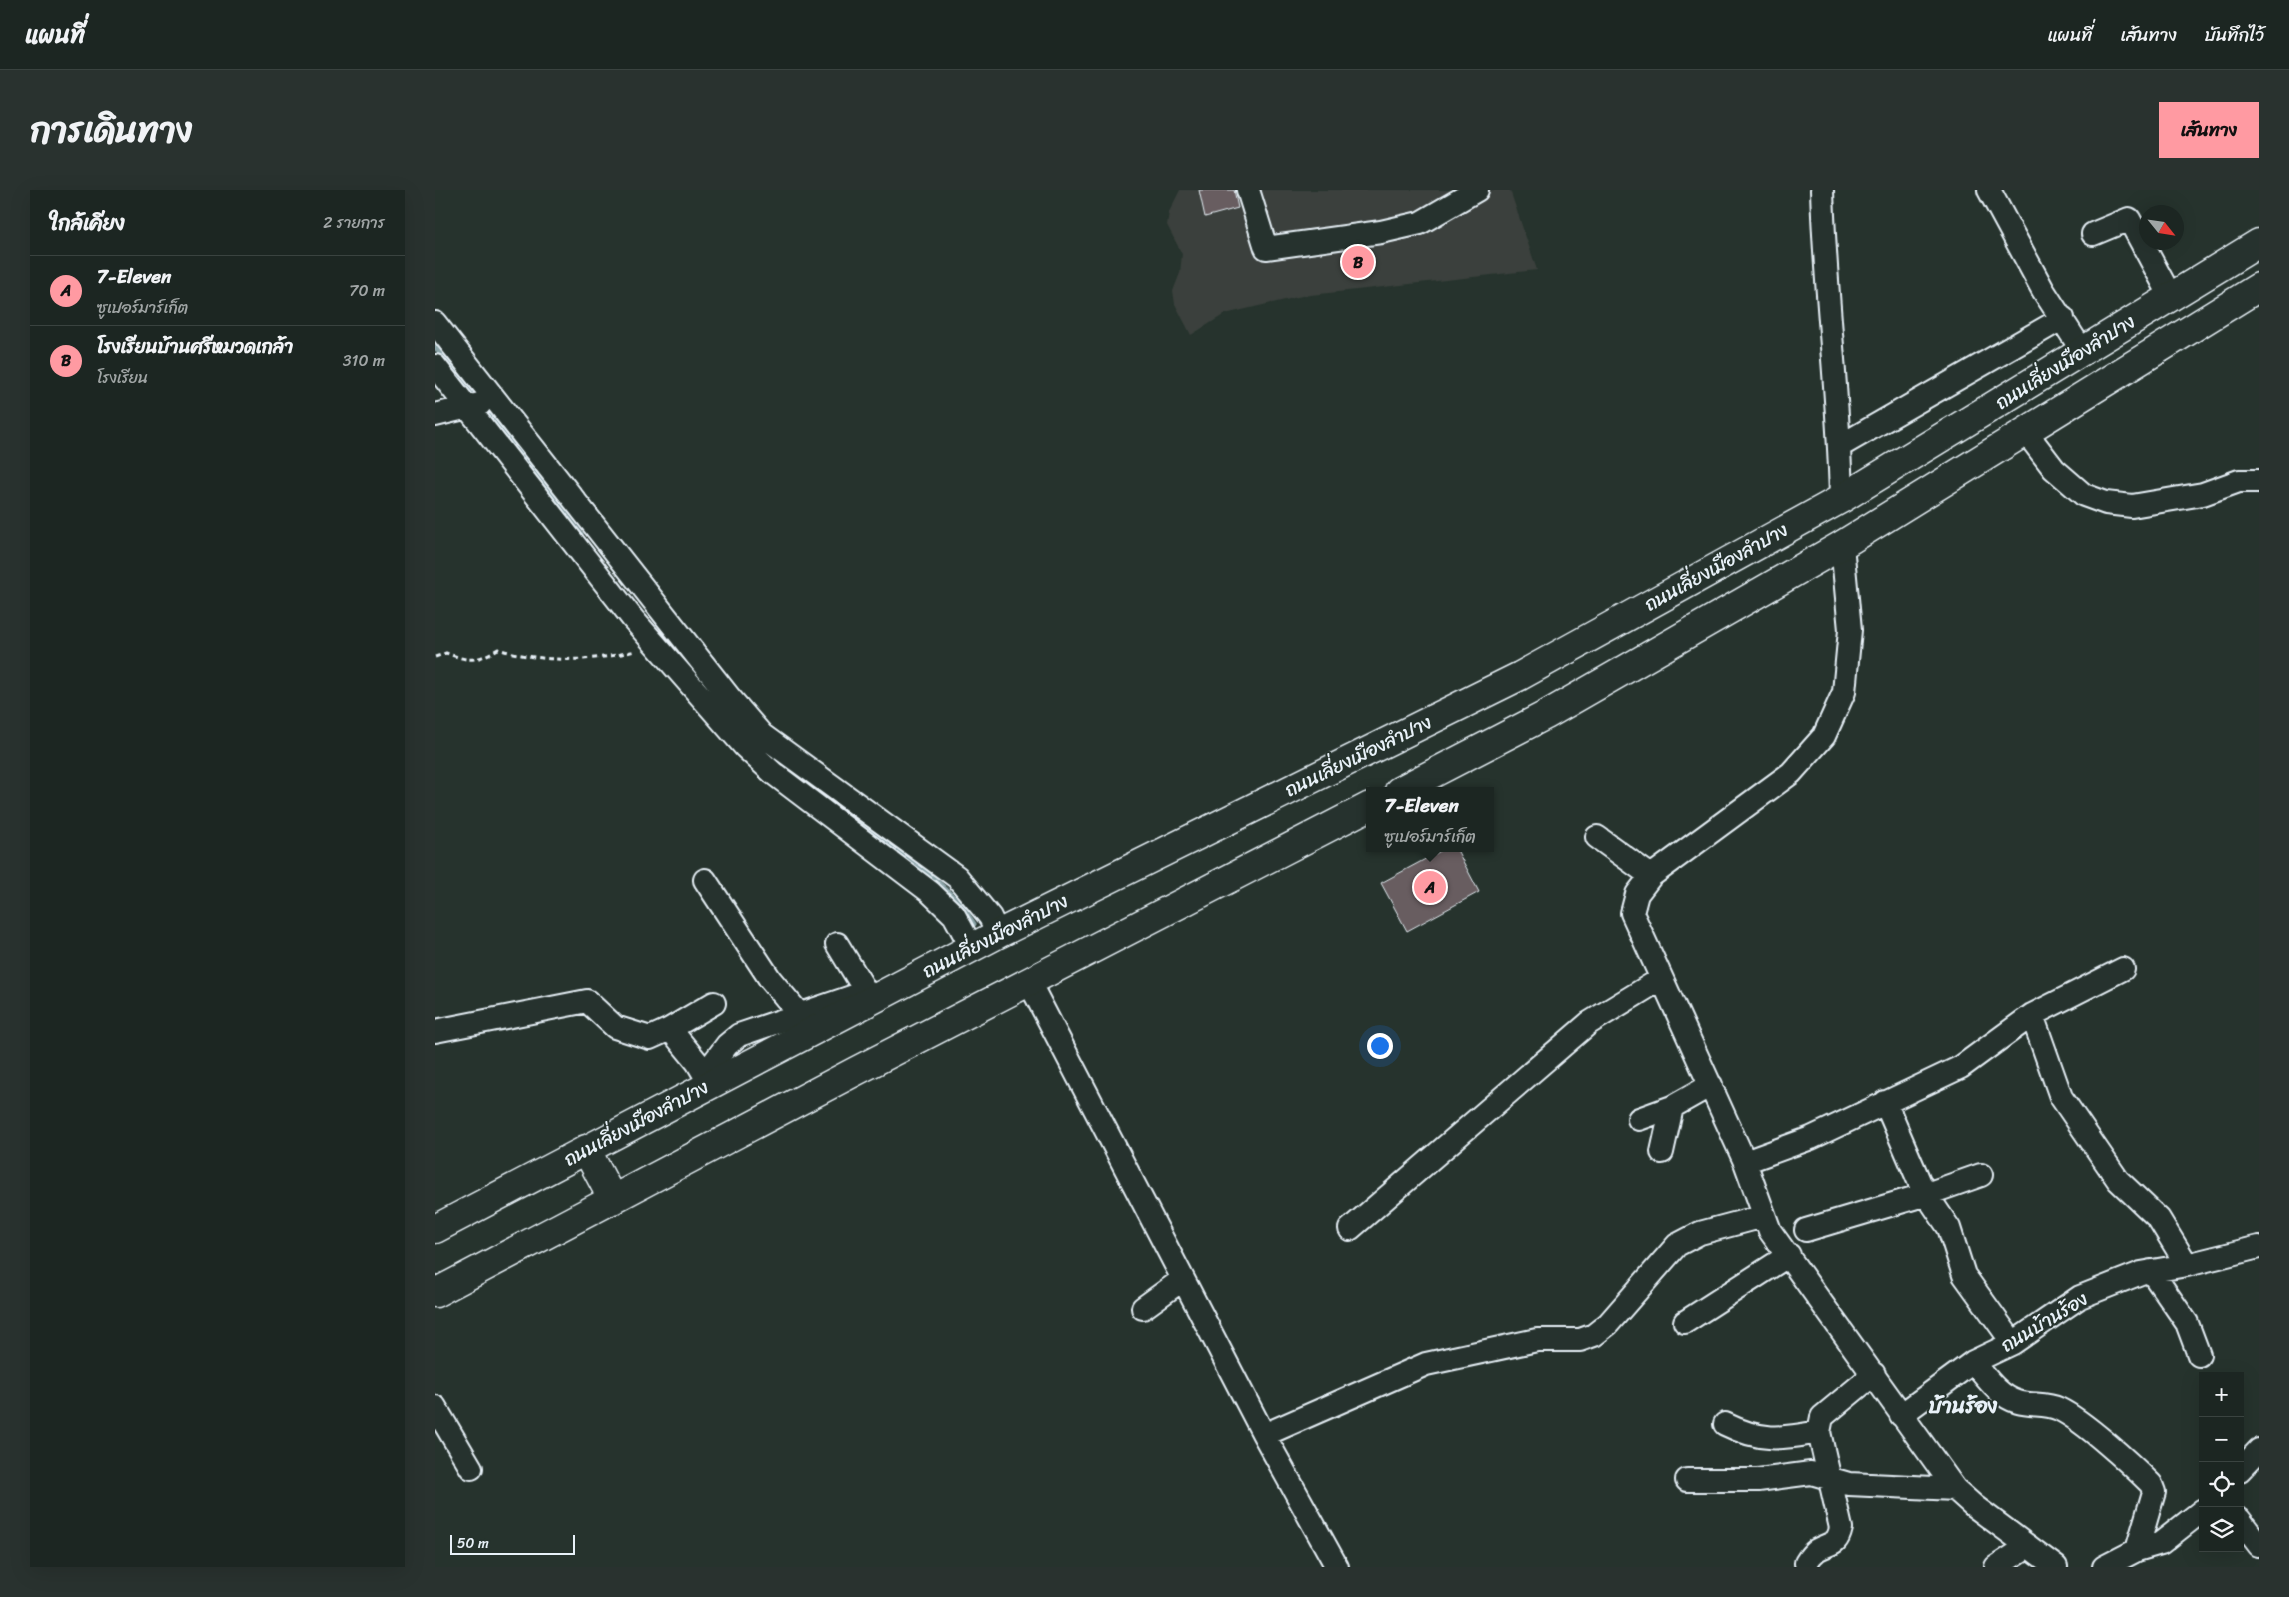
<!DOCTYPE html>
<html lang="th">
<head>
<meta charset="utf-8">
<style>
	:root { --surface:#1c2622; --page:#29322f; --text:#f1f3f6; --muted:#a0a5a5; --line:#3a4340; --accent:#ff9aa2 }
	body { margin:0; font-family:Sriracha,"Playpen Sans Thai",sans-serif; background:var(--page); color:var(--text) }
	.controls { position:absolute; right:15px; bottom:15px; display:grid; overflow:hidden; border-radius:0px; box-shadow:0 5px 20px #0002 }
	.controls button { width:45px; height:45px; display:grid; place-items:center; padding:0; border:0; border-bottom:1px solid var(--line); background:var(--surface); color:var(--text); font:25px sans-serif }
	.compass { position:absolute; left:1704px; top:15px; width:45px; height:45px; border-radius:50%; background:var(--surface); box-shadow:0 5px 20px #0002; rotate:120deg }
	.scale { position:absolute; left:15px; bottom:12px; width:125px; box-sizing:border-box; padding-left:5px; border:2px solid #e8f1f8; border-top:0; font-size:14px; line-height:18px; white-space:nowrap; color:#e8f1f8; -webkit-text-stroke:4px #26332d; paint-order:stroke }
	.you { position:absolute; left:944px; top:855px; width:18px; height:18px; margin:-12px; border:4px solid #fff; border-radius:50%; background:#1a73e8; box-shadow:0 0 0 8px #1a73e833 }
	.badge { display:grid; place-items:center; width:32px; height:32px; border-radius:50%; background:var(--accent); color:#111; font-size:16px; font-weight:700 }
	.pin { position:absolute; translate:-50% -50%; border:2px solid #fff; box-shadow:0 1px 5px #0006 }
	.popup { position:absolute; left:931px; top:597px; width:128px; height:65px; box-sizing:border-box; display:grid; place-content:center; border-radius:0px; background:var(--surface); filter:drop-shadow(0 1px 4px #0005); font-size:16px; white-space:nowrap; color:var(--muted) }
	.popup b { font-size:19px; color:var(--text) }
	.popup::after { content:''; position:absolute; left:50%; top:100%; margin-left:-10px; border:10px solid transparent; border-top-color:var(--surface) }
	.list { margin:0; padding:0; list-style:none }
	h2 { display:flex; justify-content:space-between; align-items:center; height:65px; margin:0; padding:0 20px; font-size:21px }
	h2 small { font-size:16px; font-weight:400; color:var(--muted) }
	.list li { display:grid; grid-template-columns:32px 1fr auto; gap:15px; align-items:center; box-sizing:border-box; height:70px; padding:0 20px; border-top:1px solid var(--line) }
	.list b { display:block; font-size:19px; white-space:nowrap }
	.list p { margin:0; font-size:16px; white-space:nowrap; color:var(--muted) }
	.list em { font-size:16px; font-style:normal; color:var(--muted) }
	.icon { flex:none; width:28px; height:28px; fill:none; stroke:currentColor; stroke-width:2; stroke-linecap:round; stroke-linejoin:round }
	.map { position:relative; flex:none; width:1824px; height:1377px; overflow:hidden; border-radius:0px }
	header { display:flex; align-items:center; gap:30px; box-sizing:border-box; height:70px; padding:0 25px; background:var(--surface); border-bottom:1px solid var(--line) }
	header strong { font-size:24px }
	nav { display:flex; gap:28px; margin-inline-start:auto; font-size:18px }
	.intro { display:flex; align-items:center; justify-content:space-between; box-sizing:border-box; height:120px; padding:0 30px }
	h1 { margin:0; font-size:35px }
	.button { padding:12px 22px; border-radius:0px; background:var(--accent); color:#111; font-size:18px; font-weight:700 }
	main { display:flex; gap:30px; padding:0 30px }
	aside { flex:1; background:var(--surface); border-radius:0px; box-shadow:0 5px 20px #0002 }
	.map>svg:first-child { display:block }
	.built { fill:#3a403c }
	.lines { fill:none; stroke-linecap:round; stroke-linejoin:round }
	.stream { stroke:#89a2a6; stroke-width:5 }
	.building { fill:#675d60; stroke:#e8f1f8 }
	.minor-casing { stroke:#e8f1f8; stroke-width:26 }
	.highway-casing { stroke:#e8f1f8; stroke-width:31 }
	.path { stroke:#e8f1f8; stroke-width:3; stroke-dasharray:5 4; stroke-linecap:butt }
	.minor { stroke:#26332d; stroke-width:22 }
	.highway { stroke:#26332d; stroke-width:28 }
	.labels { text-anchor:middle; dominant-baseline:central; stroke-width:4; stroke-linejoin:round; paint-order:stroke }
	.street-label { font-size:19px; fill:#e8f1f8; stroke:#26332d }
	.quarter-label { font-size:21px; font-weight:bold; fill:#e8f1f8; stroke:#26332d }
</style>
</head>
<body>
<header>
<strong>แผนที่</strong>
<nav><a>แผนที่</a><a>เส้นทาง</a><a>บันทึกไว้</a></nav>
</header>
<div class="intro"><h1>การเดินทาง</h1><a class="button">เส้นทาง</a></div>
<main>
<aside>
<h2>ใกล้เคียง<small>2 รายการ</small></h2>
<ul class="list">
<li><span class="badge">A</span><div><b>7-Eleven</b><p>ซูเปอร์มาร์เก็ต</p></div><em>70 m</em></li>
<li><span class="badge">B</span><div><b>โรงเรียนบ้านศรีหมวดเกล้า</b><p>โรงเรียน</p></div><em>310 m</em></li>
</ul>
</aside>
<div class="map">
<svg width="1824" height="1377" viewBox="0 0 1824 1377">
	<rect width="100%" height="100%" fill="#26332d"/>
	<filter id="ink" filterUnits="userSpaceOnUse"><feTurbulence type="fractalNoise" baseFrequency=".02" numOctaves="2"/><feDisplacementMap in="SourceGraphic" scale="10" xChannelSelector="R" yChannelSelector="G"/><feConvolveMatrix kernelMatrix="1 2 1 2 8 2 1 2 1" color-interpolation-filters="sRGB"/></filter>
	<g filter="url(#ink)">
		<path class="built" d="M745 0H1075L1102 80 867 106 790 124 756 145 740 114 738 101 745 83 747 64 732 35 734 22Z"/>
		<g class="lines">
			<path class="stream" d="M0 157 42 209
				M49 218 146 344
				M331 562 383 603
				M418 629C458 659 514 691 539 734"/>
		</g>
		<path class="building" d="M764 0H799L803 18 770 27Z
			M1011 658H1021L1044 702 972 741 946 693Z"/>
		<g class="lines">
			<defs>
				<path id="minor" d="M813 0 831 58 946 42 985 33 1042 0
					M1387 0C1390 103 1404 206 1406 309
					M1554 0 1608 100 1648 162
					M1658 44 1694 29 1736 107
					M0 133 295 508 327 545 522 687 555 727 563 744
					M0 176 198 429 310 557 338 583 495 702 519 725 537 758
					M0 225 45 214
					M1590 241 1619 279 1649 305 1671 313 1697 316 1768 304 1804 291H1824
					M1405 256 1628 128
					M1407 355 1415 440 1409 502 1389 546 1356 583 1216 686 1202 704 1197 723 1310 972 1335 1041 1520 1299 1539 1316 1621 1377
					M1162 647 1216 686
					M270 690 335 789 361 820 370 835
					M402 754 436 810
					M594 792 829 1245 902 1377
					M1597 825 1626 907 1683 990 1724 1029 1752 1075
					M0 841 152 811 180 837 215 848 235 839
					M270 884 292 855 304 845 431 802
					M275 894 262 872 235 839 279 813
					M1450 912 1487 998 1514 1038 1529 1085 1578 1153
					M1204 929 1237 917
					M1227 962 1237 917 1276 895
					M1310 972 1376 948 1526 877 1597 825 1688 779
					M915 1039 1154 833 1226 789
					M1371 1040 1492 1004 1546 985
					M1716 1081 1752 1133 1764 1165
					M708 1118 748 1089
					M1250 1132 1354 1065
					M1538 1172C1551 1187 1563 1206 1583 1212 1597 1216 1611 1213 1624 1219 1649 1231 1696 1274 1716 1294L1719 1302 1702 1360
					M0 1217 36 1278
					M1466 1225 1538 1172 1578 1153 1645 1107 1706 1083 1752 1075 1824 1057
					M1290 1234C1326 1252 1346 1249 1384 1242
					M829 1245 991 1174 1102 1150H1145L1159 1145 1173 1134 1242 1055 1265 1043 1329 1026
					M1805 1280 1824 1260
					M1252 1290H1323L1376 1283 1414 1294 1520 1299
					M1805 1330 1824 1355
					M1372 1377 1371 1373C1374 1368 1378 1363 1382 1360 1396 1352 1402 1356 1406 1338L1384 1242 1387 1227 1439 1184
					M1561 1377 1593 1356
					M1669 1377 1702 1360 1726 1353 1768 1320"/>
				<path id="highway" d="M964 601 1111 525 1407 355 1824 97
					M151 959 178 1010
					M0 1039 563 744 1085 486 1406 309 1824 53
					M0 1103 421 881 935 616"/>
			</defs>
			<use href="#minor" class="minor-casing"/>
			<use href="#highway" class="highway-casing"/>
			<path class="path" d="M0 467 11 463C35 472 40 472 63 459 108 473 156 472 200 461"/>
			<use href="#minor" class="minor"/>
			<use href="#highway" class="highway"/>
		</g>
	</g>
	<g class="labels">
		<g class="street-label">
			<text transform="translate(1630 172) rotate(-32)">ถนนเลี่ยงเมืองลำปาง</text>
			<text transform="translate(1281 377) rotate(-29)">ถนนเลี่ยงเมืองลำปาง</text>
			<text transform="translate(923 566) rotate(-26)">ถนนเลี่ยงเมืองลำปาง</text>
			<text transform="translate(560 746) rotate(-27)">ถนนเลี่ยงเมืองลำปาง</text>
			<text transform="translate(201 933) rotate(-28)">ถนนเลี่ยงเมืองลำปาง</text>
			<text transform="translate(1609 1132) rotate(-31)">ถนนบ้านร้อง</text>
		</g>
		<g class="quarter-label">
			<text x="1528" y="1216">บ้านร้อง</text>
		</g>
	</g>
</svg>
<div class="controls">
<button>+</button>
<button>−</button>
<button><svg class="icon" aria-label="locate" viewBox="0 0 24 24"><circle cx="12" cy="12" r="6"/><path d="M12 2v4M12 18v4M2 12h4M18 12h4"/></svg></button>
<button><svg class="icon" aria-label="layers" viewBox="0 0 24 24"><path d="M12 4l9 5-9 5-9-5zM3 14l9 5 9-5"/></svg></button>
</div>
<svg class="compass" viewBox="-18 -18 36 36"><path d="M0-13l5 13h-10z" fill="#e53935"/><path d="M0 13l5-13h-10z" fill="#a0a5a5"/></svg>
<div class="scale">50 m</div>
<div class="you"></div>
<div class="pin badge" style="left:995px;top:697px">A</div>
<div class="popup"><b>7-Eleven</b>ซูเปอร์มาร์เก็ต</div>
<div class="pin badge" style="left:923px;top:72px">B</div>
</div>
</main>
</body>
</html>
